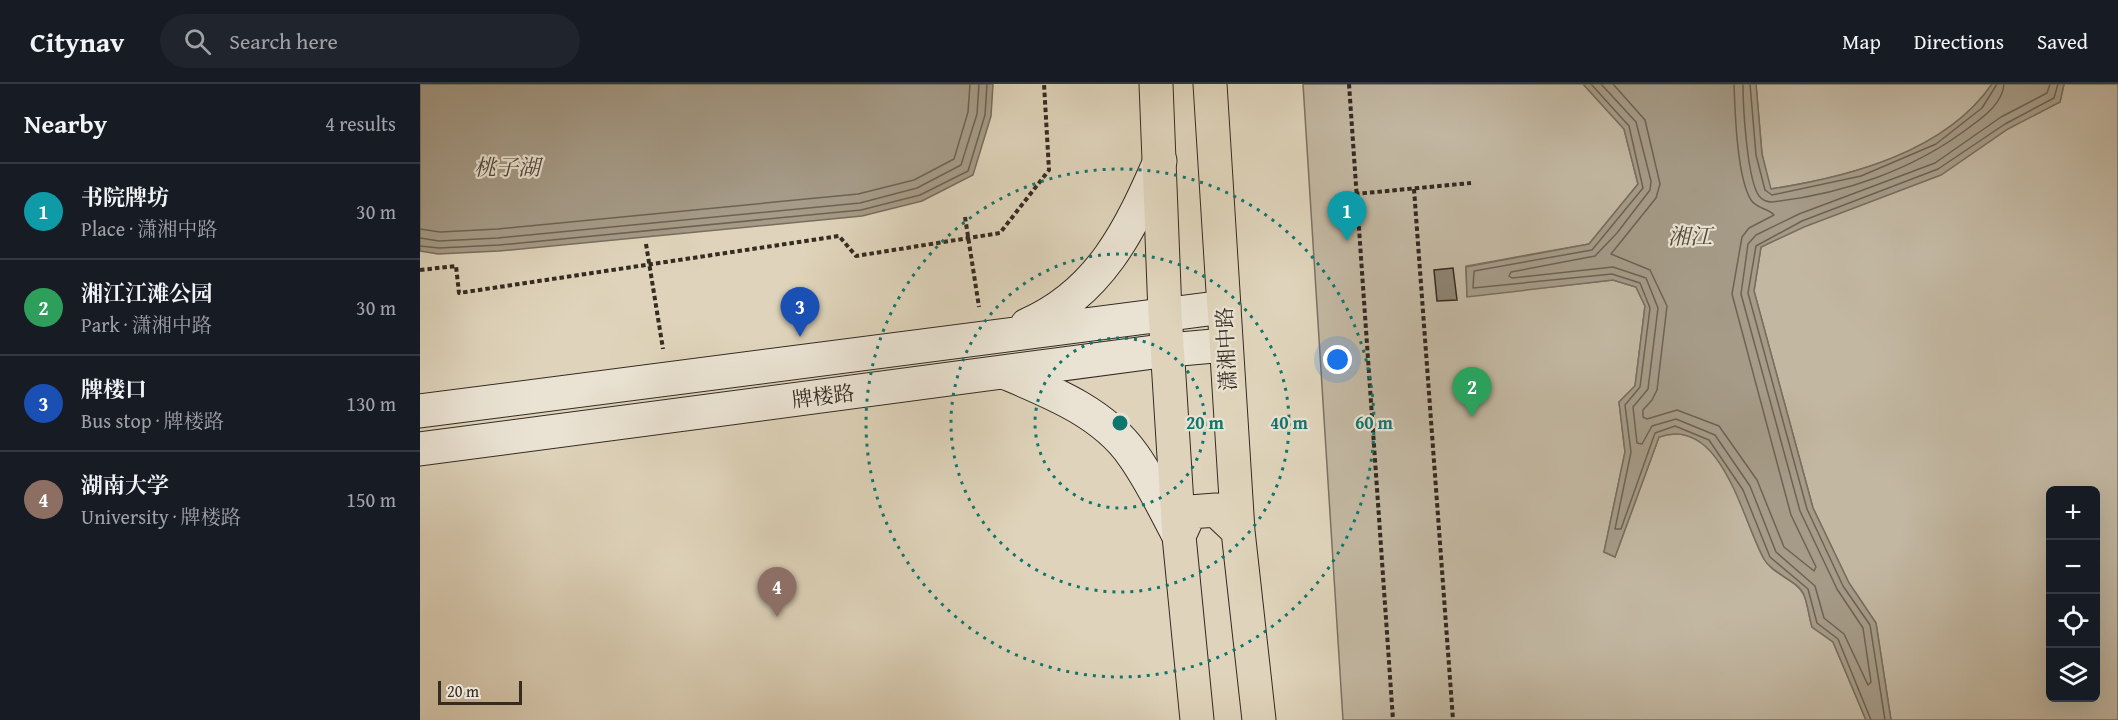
<!DOCTYPE html>
<html lang="en">
<head>
<meta charset="utf-8">
<style>
	:root { --surface:#171b24; --page:#20242c; --text:#f1f3f6; --muted:#9ea1a6; --line:#363941; --accent:#ea580c }
	body { margin:0; font-family:"Gentium Book Plus","Noto Serif SC",serif; background:var(--page); color:var(--text) }
	.controls { position:absolute; right:18px; bottom:18px; display:grid; overflow:hidden; border-radius:9px; box-shadow:0 6px 24px #0002 }
	.controls button { width:54px; height:54px; display:grid; place-items:center; padding:0; border:0; border-bottom:2px solid var(--line); background:var(--surface); color:var(--text); font:30px sans-serif }
	.scale { position:absolute; left:18px; bottom:15px; width:84px; box-sizing:border-box; padding-left:6px; border:3px solid #342b21; border-top:0; font-size:16px; line-height:21px; white-space:nowrap; color:#342b21; -webkit-text-stroke:4px #eae3d3; paint-order:stroke }
	.you { position:absolute; left:918px; top:276px; width:21px; height:21px; margin:-15px; border:4px solid #fff; border-radius:50%; background:#1a73e8; box-shadow:0 0 0 9px #1a73e833 }
	.badge { display:grid; place-items:center; width:39px; height:39px; border-radius:50%; background:var(--accent); color:#fff; font-size:20px; font-weight:700 }
	.pin { position:absolute; translate:-50% -50px; filter:drop-shadow(0 2px 3px #0008) }
	.pin::after { content:''; position:absolute; top:32px; width:21px; height:18px; background:inherit; clip-path:polygon(0 0,100% 0,50% 100%) }
	.list { margin:0; padding:0; list-style:none }
	h2 { display:flex; justify-content:space-between; align-items:center; height:78px; margin:0; padding:0 24px; font-size:26px }
	h2 small { font-size:20px; font-weight:400; color:var(--muted) }
	.list li { display:grid; grid-template-columns:39px 1fr auto; gap:18px; align-items:center; box-sizing:border-box; height:96px; padding:0 24px; border-top:2px solid var(--line) }
	.list b { display:block; font-size:22px; white-space:nowrap }
	.list p { margin:0; font-size:20px; white-space:nowrap; color:var(--muted) }
	.list em { font-size:20px; font-style:normal; color:var(--muted) }
	.icon { flex:none; width:33px; height:33px; fill:none; stroke:currentColor; stroke-width:2; stroke-linecap:round; stroke-linejoin:round }
	.map { position:relative; flex:none; width:1698px; height:636px; overflow:hidden }
	header { display:flex; align-items:center; gap:36px; box-sizing:border-box; height:84px; padding:0 30px; background:var(--surface); border-bottom:2px solid var(--line) }
	header strong { font-size:28px }
	nav { display:flex; gap:33px; margin-inline-start:auto; font-size:21px }
	.search { width:420px; height:54px; background:var(--page); display:flex; align-items:center; gap:15px; box-sizing:border-box; padding:0 21px; border-radius:33px; color:var(--muted); font-size:22px }
	main { display:flex }
	aside { flex:1; background:var(--surface) }
	.map>svg:first-child { display:block }
	.green { fill:#c2b7a1; stroke:#7b7161; stroke-width:1.5; fill-rule:evenodd }
	.water { fill:#a59b87; stroke:#786e5e; stroke-width:1.5 }
	.lines { fill:none; stroke-linecap:round; stroke-linejoin:round }
	.shore { stroke:#6c6354; stroke-width:1.5 }
	.building { fill:#8d8371; stroke:#342b21; stroke-width:1.5 }
	.secondary-casing { stroke:#342b21; stroke-width:35 }
	.primary-casing { stroke:#342b21; stroke-width:35 }
	.path { stroke:#342b21; stroke-width:4; stroke-dasharray:4.5 3; stroke-linecap:butt }
	.secondary { stroke:#eae3d3; stroke-width:33 }
	.primary { stroke:#dfd4bb; stroke-width:33 }
	.ring { fill:none; stroke:#0f766e; stroke-width:3; stroke-dasharray:3 6 }
	.labels { text-anchor:middle; dominant-baseline:central; stroke-width:4.5; stroke-linejoin:round; paint-order:stroke }
	.street-label { font-size:21px; fill:#342b21; stroke:#eae3d3 }
	.water-label { font-size:22px; font-style:italic; fill:#50473a; stroke:#eae3d3 }
	.centre { fill:#0f766e; stroke:#eae3d3; stroke-width:3 }
	.ring-label { font-size:18px; text-anchor:middle; font-weight:bold; fill:#0f766e; stroke:#eae3d3; stroke-width:4.5; stroke-linejoin:round; paint-order:stroke }
</style>
</head>
<body>
<header>
<strong>Citynav</strong>
<div class="search"><svg class="icon" aria-label="search" viewBox="0 0 24 24"><circle cx="10" cy="10" r="6"/><path d="M15 15l6 6"/></svg>Search here</div>
<nav><a>Map</a><a>Directions</a><a>Saved</a></nav>
</header>
<main>
<aside>
<h2>Nearby<small>4 results</small></h2>
<ul class="list">
<li><span class="badge" style="background:#0f9aa8">1</span><div><b>书院牌坊</b><p>Place · 潇湘中路</p></div><em>30 m</em></li>
<li><span class="badge" style="background:#2e9e5b">2</span><div><b>湘江江滩公园</b><p>Park · 潇湘中路</p></div><em>30 m</em></li>
<li><span class="badge" style="background:#1a4fb4">3</span><div><b>牌楼口</b><p>Bus stop · 牌楼路</p></div><em>130 m</em></li>
<li><span class="badge" style="background:#8d6e63">4</span><div><b>湖南大学</b><p>University · 牌楼路</p></div><em>150 m</em></li>
</ul>
</aside>
<div class="map">
<svg width="1698" height="636" viewBox="0 0 1698 636">
	<rect width="100%" height="100%" fill="#dfd4bb"/>
	<filter id="stains"><feTurbulence type="fractalNoise" baseFrequency=".00333" numOctaves="4"/><feColorMatrix values="0 0 0 0 .2 0 0 0 0 .09 0 0 0 0 .02 0 0 0 .5 -.17"/></filter>
	<radialGradient id="worn" r=".72"><stop offset=".6" stop-color="#630" stop-opacity="0"/><stop offset="1" stop-color="#630" stop-opacity=".3"/></radialGradient>
	<path class="green" d="M883 0H1163L1204 45 1218 100 1169 160 1046 182 1047 212 1193 196 1216 203 1225 222 1215 302 1199 318 1205 368 1184 468 1195 473 1239 353C1303 331 1322 435 1344 475 1352 490 1377 496 1384 511 1388 521 1389 533 1392 543L1413 558 1446 636H923Z
		M1336 0H1572C1525 69 1429 93 1350 105L1342 70Z
		M1644 0H1698V636H1471L1456 539 1429 499 1393 424 1334 207 1341 163 1640 18ZM1630 406H1676V614H1630Z"/>
	<path class="water" d="M0 0H573L571 32 553 91 502 117 442 132 79 167 18 170 0 167Z
		M1163 0H1336L1342 70 1351 105C1429 93 1525 68 1572 0H1644L1640 18 1588 45 1521 91 1384 143 1341 163 1334 207 1393 424 1429 499 1456 539 1471 636H1446L1413 558 1392 543C1389 533 1388 521 1384 511 1378 496 1352 490 1344 475 1322 436 1302 331 1239 353L1195 473 1184 468 1205 368 1199 318 1215 302 1225 222 1216 203 1193 196 1047 213 1046 183 1169 160 1218 100 1204 45Z"/>
	<g class="lines">
		<path class="shore" d="M1171 0 1209 42 1223 104 1172 166 1054 187 1053 204 1192 190 1220 199 1230 224 1220 303 1205 321 1211 368 1195 445H1201L1235 349 1255 342 1289 356 1323 406 1350 473 1388 505 1397 539 1418 555 1451 636
			M1181 0 1216 38 1231 97 1230 106 1197 149 1175 172 1091 188 1089 192 1092 194 1193 183 1226 194 1238 224 1228 305 1213 323 1217 359 1222 360 1232 342 1256 335 1295 351 1330 402 1356 468 1395 502 1404 534 1424 550 1448 601 1451 598 1443 544 1417 505 1380 427 1321 210 1328 160 1336 151 1379 130 1515 79 1581 33 1627 9 1630 0
			M1193 0 1225 36 1240 100 1236 114 1191 170 1230 186 1247 222 1237 306 1232 316 1223 326V333L1227 335 1257 326 1299 342 1337 396 1364 463 1394 487 1396 483 1371 431 1312 210 1322 153 1329 144 1354 131C1348 124 1337 125 1331 116 1317 94 1315 28 1314 0
			M1323 0C1323 23 1327 95 1339 112 1343 117 1347 118 1352 118 1423 110 1494 86 1551 42 1565 32 1583 18 1584 0
			M1330 0 1336 71 1345 106 1352 111 1441 92 1516 60 1562 24 1577 0
			M0 145 20 148 78 145 438 110 494 96 534 75 548 28 550 0
			M0 154 19 157 78 154 440 119 497 104 541 81 557 30 559 0
			M0 162 19 164 79 161 441 126 500 111 548 87 565 31 567 0
			M1465 636 1450 541 1423 502 1387 425 1328 209 1336 162 1382 137 1518 85 1585 40 1634 14 1638 0"/>
	</g>
	<path class="building" d="M1033 184 1037 216 1017 217 1014 186Z"/>
	<g class="lines">
		<defs>
			<path id="secondary" d="M607 241C680 209 710 146 740 77
				M586 289C631 308 684 329 713 371 731 396 744 424 759 452
				M0 327 804 223
				M0 365 749 266 805 261"/>
			<path id="primary" d="M736 0 745 229 759 452 777 636
				M790 0 818 447 839 636
				M759 452 770 428 796 426 818 447"/>
		</defs>
		<use href="#secondary" class="secondary-casing"/>
		<use href="#primary" class="primary-casing"/>
		<path class="path" d="M929 0 973 636
			M994 105 1033 636
			M935 110 1051 99
			M545 133 559 223
			M226 160 243 265
			M0 186 36 182 39 209 419 152 436 172 580 149 629 86 624 0"/>
		<use href="#secondary" class="secondary"/>
		<use href="#primary" class="primary"/>
	</g>
	<g class="ring">
		<circle cx="700" cy="339" r="85"/>
		<circle cx="700" cy="339" r="169"/>
		<circle cx="700" cy="339" r="254"/>
	</g>
	<g class="labels">
		<g class="street-label">
			<text transform="translate(806 265) rotate(-93)">潇湘中路</text>
			<text transform="translate(403 312) rotate(-7)">牌楼路</text>
		</g>
		<g class="water-label">
			<text x="87" y="83">桃子湖</text>
			<text x="1270" y="152">湘江</text>
		</g>
	</g>
	<circle cx="700" cy="339" r="9" class="centre"/>
	<g class="ring-label">
		<text x="785" y="345">20 m</text>
		<text x="869" y="345">40 m</text>
		<text x="954" y="345">60 m</text>
	</g>
	<rect width="100%" height="100%" filter="url(#stains)"/>
	<rect width="100%" height="100%" fill="url(#worn)"/>
</svg>
<div class="controls">
<button>+</button>
<button>−</button>
<button><svg class="icon" aria-label="locate" viewBox="0 0 24 24"><circle cx="12" cy="12" r="6"/><path d="M12 2v4M12 18v4M2 12h4M18 12h4"/></svg></button>
<button><svg class="icon" aria-label="layers" viewBox="0 0 24 24"><path d="M12 4l9 5-9 5-9-5zM3 14l9 5 9-5"/></svg></button>
</div>
<div class="scale">20 m</div>
<div class="you"></div>
<div class="pin badge" style="left:927px;top:157px;background:#0f9aa8">1</div>
<div class="pin badge" style="left:1052px;top:333px;background:#2e9e5b">2</div>
<div class="pin badge" style="left:380px;top:253px;background:#1a4fb4">3</div>
<div class="pin badge" style="left:357px;top:533px;background:#8d6e63">4</div>
</div>
</main>
</body>
</html>
